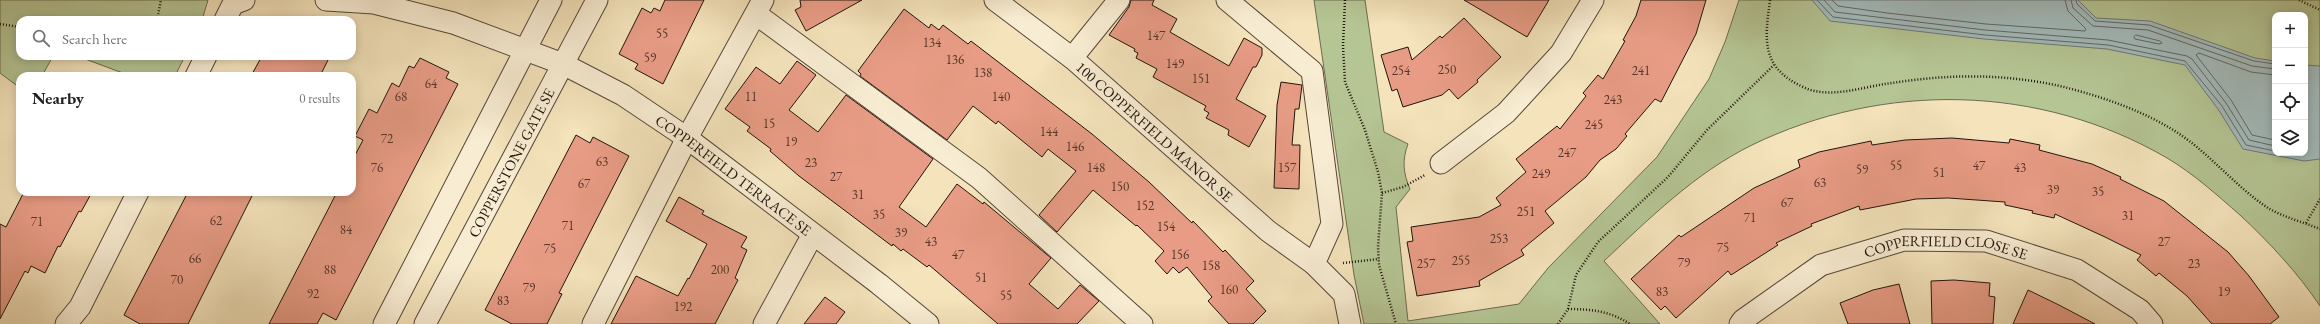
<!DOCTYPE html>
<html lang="en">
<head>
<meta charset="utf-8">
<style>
	:root { --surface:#fff; --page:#f6f6f6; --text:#202124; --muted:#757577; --line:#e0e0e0 }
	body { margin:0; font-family:"EB Garamond",serif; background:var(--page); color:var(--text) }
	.controls { position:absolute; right:12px; top:12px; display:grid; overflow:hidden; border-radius:8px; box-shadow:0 2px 10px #0003 }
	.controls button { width:36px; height:36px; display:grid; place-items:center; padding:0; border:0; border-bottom:1px solid var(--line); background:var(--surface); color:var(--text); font:20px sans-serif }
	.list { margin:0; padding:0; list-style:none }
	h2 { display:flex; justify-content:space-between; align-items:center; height:52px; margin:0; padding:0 16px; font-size:17px }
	h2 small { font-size:13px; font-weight:400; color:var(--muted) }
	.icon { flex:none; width:22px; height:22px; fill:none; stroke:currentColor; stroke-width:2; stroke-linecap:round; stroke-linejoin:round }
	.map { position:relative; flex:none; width:2320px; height:324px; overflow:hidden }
	.search { position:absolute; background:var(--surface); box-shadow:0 2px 10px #0003; left:16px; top:16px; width:340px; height:44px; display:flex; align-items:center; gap:10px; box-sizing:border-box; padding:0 14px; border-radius:12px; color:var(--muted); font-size:15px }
	.panel { position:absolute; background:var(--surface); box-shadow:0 2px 10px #0003; left:16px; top:72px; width:340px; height:124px; border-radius:12px }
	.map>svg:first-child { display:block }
	.green { fill:#b5c594; stroke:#6c6c50; fill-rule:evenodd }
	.water { fill:#a2bbbc; stroke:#6f7876 }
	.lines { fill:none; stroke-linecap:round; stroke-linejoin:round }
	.shore { stroke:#626864; stroke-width:1 }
	.building { fill:#e89c85; stroke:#22140c }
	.minor-casing { stroke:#564838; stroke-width:23 }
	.path { stroke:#22140c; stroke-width:2.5; stroke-dasharray:1 2; stroke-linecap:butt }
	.minor { stroke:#f8edd3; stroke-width:21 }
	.labels { text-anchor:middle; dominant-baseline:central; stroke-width:4; stroke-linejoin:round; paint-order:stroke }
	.number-label { font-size:13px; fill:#54362a }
	.street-label { font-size:15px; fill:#22140c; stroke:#f8edd3 }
</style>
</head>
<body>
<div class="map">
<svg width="2320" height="324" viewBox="0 0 2320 324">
	<rect width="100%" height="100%" fill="#f4e3bb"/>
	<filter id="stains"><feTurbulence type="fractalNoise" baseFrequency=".005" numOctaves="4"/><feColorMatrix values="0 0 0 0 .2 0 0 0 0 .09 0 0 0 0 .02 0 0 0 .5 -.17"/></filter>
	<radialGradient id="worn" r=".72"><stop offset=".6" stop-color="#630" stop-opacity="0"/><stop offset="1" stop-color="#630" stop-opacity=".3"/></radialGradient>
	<path class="green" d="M0 0H208L202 20H20V56H53L42 76H20V88L0 73Z
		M1314 0H1365L1384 132 1408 144C1402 160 1403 173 1410 189L1396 207 1408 321 1519 304 1548 268 1657 157 1709 79 1725 42 1739 0H2320V306C2298 273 2269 242 2240 215 2217 195 2194 174 2167 158 2040 84 1884 81 1752 145 1695 173 1650 218 1604 261L1660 324H1364L1354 275ZM2275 15H2305V153H2275Z
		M77 56H185L175 76H131Z"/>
	<path class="water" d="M1812 0H2078L2096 18 2150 21 2255 58 2275 61V153H2305V65L2320 66V159L2304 161 2243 149 2218 109 2185 65 2107 49 1984 39 1830 21Z"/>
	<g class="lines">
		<path class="shore" d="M1817 0 1833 17 1985 35 2108 45 2185 61 2222 106 2246 145 2275 151
			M1824 0 1835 12 1985 30 2108 40 2187 56 2192 59 2226 103 2249 140 2275 146
			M1832 0 1838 6 1887 13 1986 24 2085 31 2086 29 2068 11 2065 0
			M2071 0 2073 8 2093 26 2148 30 2252 66 2275 69
			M2076 0 2077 4 2095 21 2149 25 2254 61 2275 64
			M2136 35 2160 41 2162 43 2159 44 2135 39 2134 37Z
			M2275 75 2251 72 2199 53 2196 55 2231 100 2252 135 2275 140"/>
	</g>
	<path class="building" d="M665 0H704L663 84 635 69 638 64 619 54 642 8 651 13 654 8 660 11Z
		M800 0H862L806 31 795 10 801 7Z
		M1131 0H1154L1152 5 1177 19 1170 32 1229 66 1244 38 1262 48V55L1256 67H1253L1236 99 1266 116 1249 147 1228 135 1229 130 1206 118 1209 113 1204 110 1206 106 1153 77 1157 69 1136 58 1138 53 1134 51 1135 49 1109 35 1129 7Z
		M1464 0H1549L1527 37Z
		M1641 0H1706L1696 34 1661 102 1655 99 1625 134 1627 136 1616 149 1600 160 1586 177 1545 211 1554 223 1521 250 1524 255 1479 281 1480 286 1417 296 1407 242 1413 241 1411 227 1479 217 1501 205 1496 198 1526 172 1516 159 1557 126 1560 129 1586 96 1583 93 1598 75 1603 79 1625 41 1623 40 1636 16Z
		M904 9 929 28 931 24 939 30 943 25 968 44 971 41 1092 134 1149 182 1192 223 1193 221 1223 252 1225 250 1254 281 1246 289 1266 311 1253 324H1229L1208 301 1212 297 1187 267 1179 273 1173 267 1167 274 1155 261 1164 251 1137 225 1136 226 1093 190 1057 232 1039 215 1076 171 1048 149 1042 157 998 121 996 124 973 106 947 140 860 76 861 74 858 71Z
		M1464 18 1501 57 1477 80 1478 82 1458 99 1449 89 1442 95 1403 107 1397 89 1392 91 1381 55 1408 47 1412 60 1440 36 1442 38Z
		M262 56H330L320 76H251Z
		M420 58 449 72 446 78 458 84 336 320 323 313 317 324H269L337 192H352V161L363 140 355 136 369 109 377 113 392 83 399 87 409 66 414 68Z
		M797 61 816 75 789 110 818 132 846 95 933 159 899 207 926 227 957 184 983 204 984 202 1051 258 1029 284 1058 309 1080 285 1099 301 1077 324H998L929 265 927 267 903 249 901 251 893 244 892 246 799 176 770 151 771 149 747 131 750 127 725 109 756 67 780 84Z
		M1281 82 1302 85 1299 109H1295L1292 145H1300L1299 189 1274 188 1277 105Z
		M576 135 590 143 593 137 629 156 559 293 562 294 547 324H512L485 310Z
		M1952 138 2009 143 2010 139 2040 145 2039 150 2092 164 2121 177 2120 179 2164 201 2228 252 2249 276 2279 317 2270 324H2212L2187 296 2159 273 2156 276 2137 260 2141 255 2105 237 2055 214 2054 218 2032 213 2033 211 2005 205V202L1948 198 1916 199 1860 210 1859 206 1811 224 1812 226 1776 243 1778 245 1731 275 1728 271 1676 318 1665 306 1661 310 1631 279 1679 235 1681 237 1754 188 1800 167 1798 160 1819 152 1871 141 1872 145 1905 140Z
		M24 192H92L81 212 79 211 60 247 58 246 45 273 31 266 28 273 25 271 0 319V224L6 227Z
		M188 192H254L188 324H140L124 315Z
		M679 197 704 211 702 214 747 237 741 247 747 250 735 278 738 280 715 324H611L636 276 678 296 688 278 689 279 707 244 666 221Z
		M1954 280 1990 283 1989 296 1995 297 1993 324H1932L1931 281Z
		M1899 284 1910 324H1848L1840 303 1873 290Z
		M2028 290 2059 305 2095 324H2013Z
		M825 297 845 312 836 324H804Z"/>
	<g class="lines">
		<defs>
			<g id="minor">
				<path id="s1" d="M326 0 374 3 453 23 563 64 623 95 687 138 879 284 928 324"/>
				<path id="s2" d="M995 0 1072 58 1268 231 1314 264"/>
				<path d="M1227 0 1312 71 1332 224 1314 264 1344 294 1350 324"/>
				<path d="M756 14 979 178 1142 324"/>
				<path d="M225 20 233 4 244 0"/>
				<path d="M1072 58 1119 0"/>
				<path d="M196 76 206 56"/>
				<path d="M1441 163 1506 113 1561 53 1593 0"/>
				<path d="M66 324 80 307 138 192"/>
				<path d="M384 324 551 0"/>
				<path id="s3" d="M425 324 597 0"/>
				<path d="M593 324 687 138 763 0"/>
				<path d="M764 324 812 236"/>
				<path id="s4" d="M1740 324 1743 320 1821 265 1904 240 1986 241 2077 270 2140 310 2152 324"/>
			</g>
		</defs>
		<use href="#minor" class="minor-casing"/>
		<path class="path" d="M1345 0 1343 46 1345 82 1365 130 1378 172 1382 193 1378 247 1379 265 1396 324
			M1770 0C1765 39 1760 67 1803 87 1828 99 1859 88 1885 84 1905 81 1927 78 1948 77 1986 75 2026 78 2064 87 2103 97 2144 111 2178 133 2210 154 2235 186 2268 208 2283 217 2303 222 2320 229
			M2299 0 2320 10
			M157 20 161 0
			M0 24 20 27
			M1382 193 1403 187 1425 175
			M2306 223 2320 199
			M1343 263 1379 259
			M1568 309 1576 275 1598 242 1668 177 1707 130 1774 65
			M1558 324 1568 309C1591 309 1610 311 1630 324"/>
		<use href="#minor" class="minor"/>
	</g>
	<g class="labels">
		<g class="number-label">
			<text x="662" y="33">55</text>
			<text x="1156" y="35">147</text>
			<text x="932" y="42">134</text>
			<text x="650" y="57">59</text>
			<text x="955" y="59">136</text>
			<text x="1175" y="63">149</text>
			<text x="1447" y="69">250</text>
			<text x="1401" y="70">254</text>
			<text x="1641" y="70">241</text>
			<text x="983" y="72">138</text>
			<text x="1201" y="78">151</text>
			<text x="431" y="83">64</text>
			<text x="401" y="96">68</text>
			<text x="751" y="96">11</text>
			<text x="1001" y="96">140</text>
			<text x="1613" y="99">243</text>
			<text x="769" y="123">15</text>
			<text x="1594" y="124">245</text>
			<text x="1049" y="131">144</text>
			<text x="387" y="138">72</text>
			<text x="791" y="141">19</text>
			<text x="1075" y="146">146</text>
			<text x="1567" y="152">247</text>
			<text x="602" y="161">63</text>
			<text x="811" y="162">23</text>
			<text x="1896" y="165">55</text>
			<text x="1979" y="165">47</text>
			<text x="377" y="167">76</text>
			<text x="1096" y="167">148</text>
			<text x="1287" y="167">157</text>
			<text x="2020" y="167">43</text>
			<text x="1862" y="169">59</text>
			<text x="1939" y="172">51</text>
			<text x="1541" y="173">249</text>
			<text x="836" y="176">27</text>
			<text x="1820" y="182">63</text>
			<text x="584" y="183">67</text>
			<text x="1120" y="186">150</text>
			<text x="2053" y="189">39</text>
			<text x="2098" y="191">35</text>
			<text x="858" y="194">31</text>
			<text x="1787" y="202">67</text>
			<text x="1145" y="205">152</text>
			<text x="1526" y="211">251</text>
			<text x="879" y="214">35</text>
			<text x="2128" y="215">31</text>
			<text x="1750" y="217">71</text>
			<text x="216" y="220">62</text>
			<text x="37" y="221">71</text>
			<text x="568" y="225">71</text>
			<text x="1166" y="226">154</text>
			<text x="346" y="229">84</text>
			<text x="901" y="232">39</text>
			<text x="1499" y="238">253</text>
			<text x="931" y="241">43</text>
			<text x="2164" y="241">27</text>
			<text x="1723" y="247">75</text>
			<text x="550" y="248">75</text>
			<text x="958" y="254">47</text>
			<text x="1180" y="254">156</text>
			<text x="195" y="258">66</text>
			<text x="1461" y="260">255</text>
			<text x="1684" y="262">79</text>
			<text x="1426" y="263">257</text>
			<text x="2194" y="263">23</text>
			<text x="1211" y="265">158</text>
			<text x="330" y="269">88</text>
			<text x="720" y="269">200</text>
			<text x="981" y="277">51</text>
			<text x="177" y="279">70</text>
			<text x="529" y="287">79</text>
			<text x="1229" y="289">160</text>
			<text x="1662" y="291">83</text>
			<text x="2224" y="291">19</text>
			<text x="313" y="293">92</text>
			<text x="1006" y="295">55</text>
			<text x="503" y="300">83</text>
			<text x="683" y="306">192</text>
		</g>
		<g class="street-label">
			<text stroke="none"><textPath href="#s2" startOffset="207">100 COPPERFIELD MANOR SE</textPath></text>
			<text stroke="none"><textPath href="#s3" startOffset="183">COPPERSTONE GATE SE</textPath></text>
			<text stroke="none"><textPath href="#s1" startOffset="451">COPPERFIELD TERRACE SE</textPath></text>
			<text stroke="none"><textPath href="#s4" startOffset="229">COPPERFIELD CLOSE SE</textPath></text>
		</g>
	</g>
	<rect width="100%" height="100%" filter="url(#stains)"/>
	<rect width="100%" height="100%" fill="url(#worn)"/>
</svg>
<div class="controls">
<button>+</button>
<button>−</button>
<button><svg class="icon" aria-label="locate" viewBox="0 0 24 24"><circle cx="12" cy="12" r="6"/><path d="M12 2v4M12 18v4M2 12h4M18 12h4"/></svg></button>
<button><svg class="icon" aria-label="layers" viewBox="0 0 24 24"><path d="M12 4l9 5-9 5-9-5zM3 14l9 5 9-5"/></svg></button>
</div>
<div class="search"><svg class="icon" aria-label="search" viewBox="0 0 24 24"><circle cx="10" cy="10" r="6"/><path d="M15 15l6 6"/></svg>Search here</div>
<section class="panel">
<h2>Nearby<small>0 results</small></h2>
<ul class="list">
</ul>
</section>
</div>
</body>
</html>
